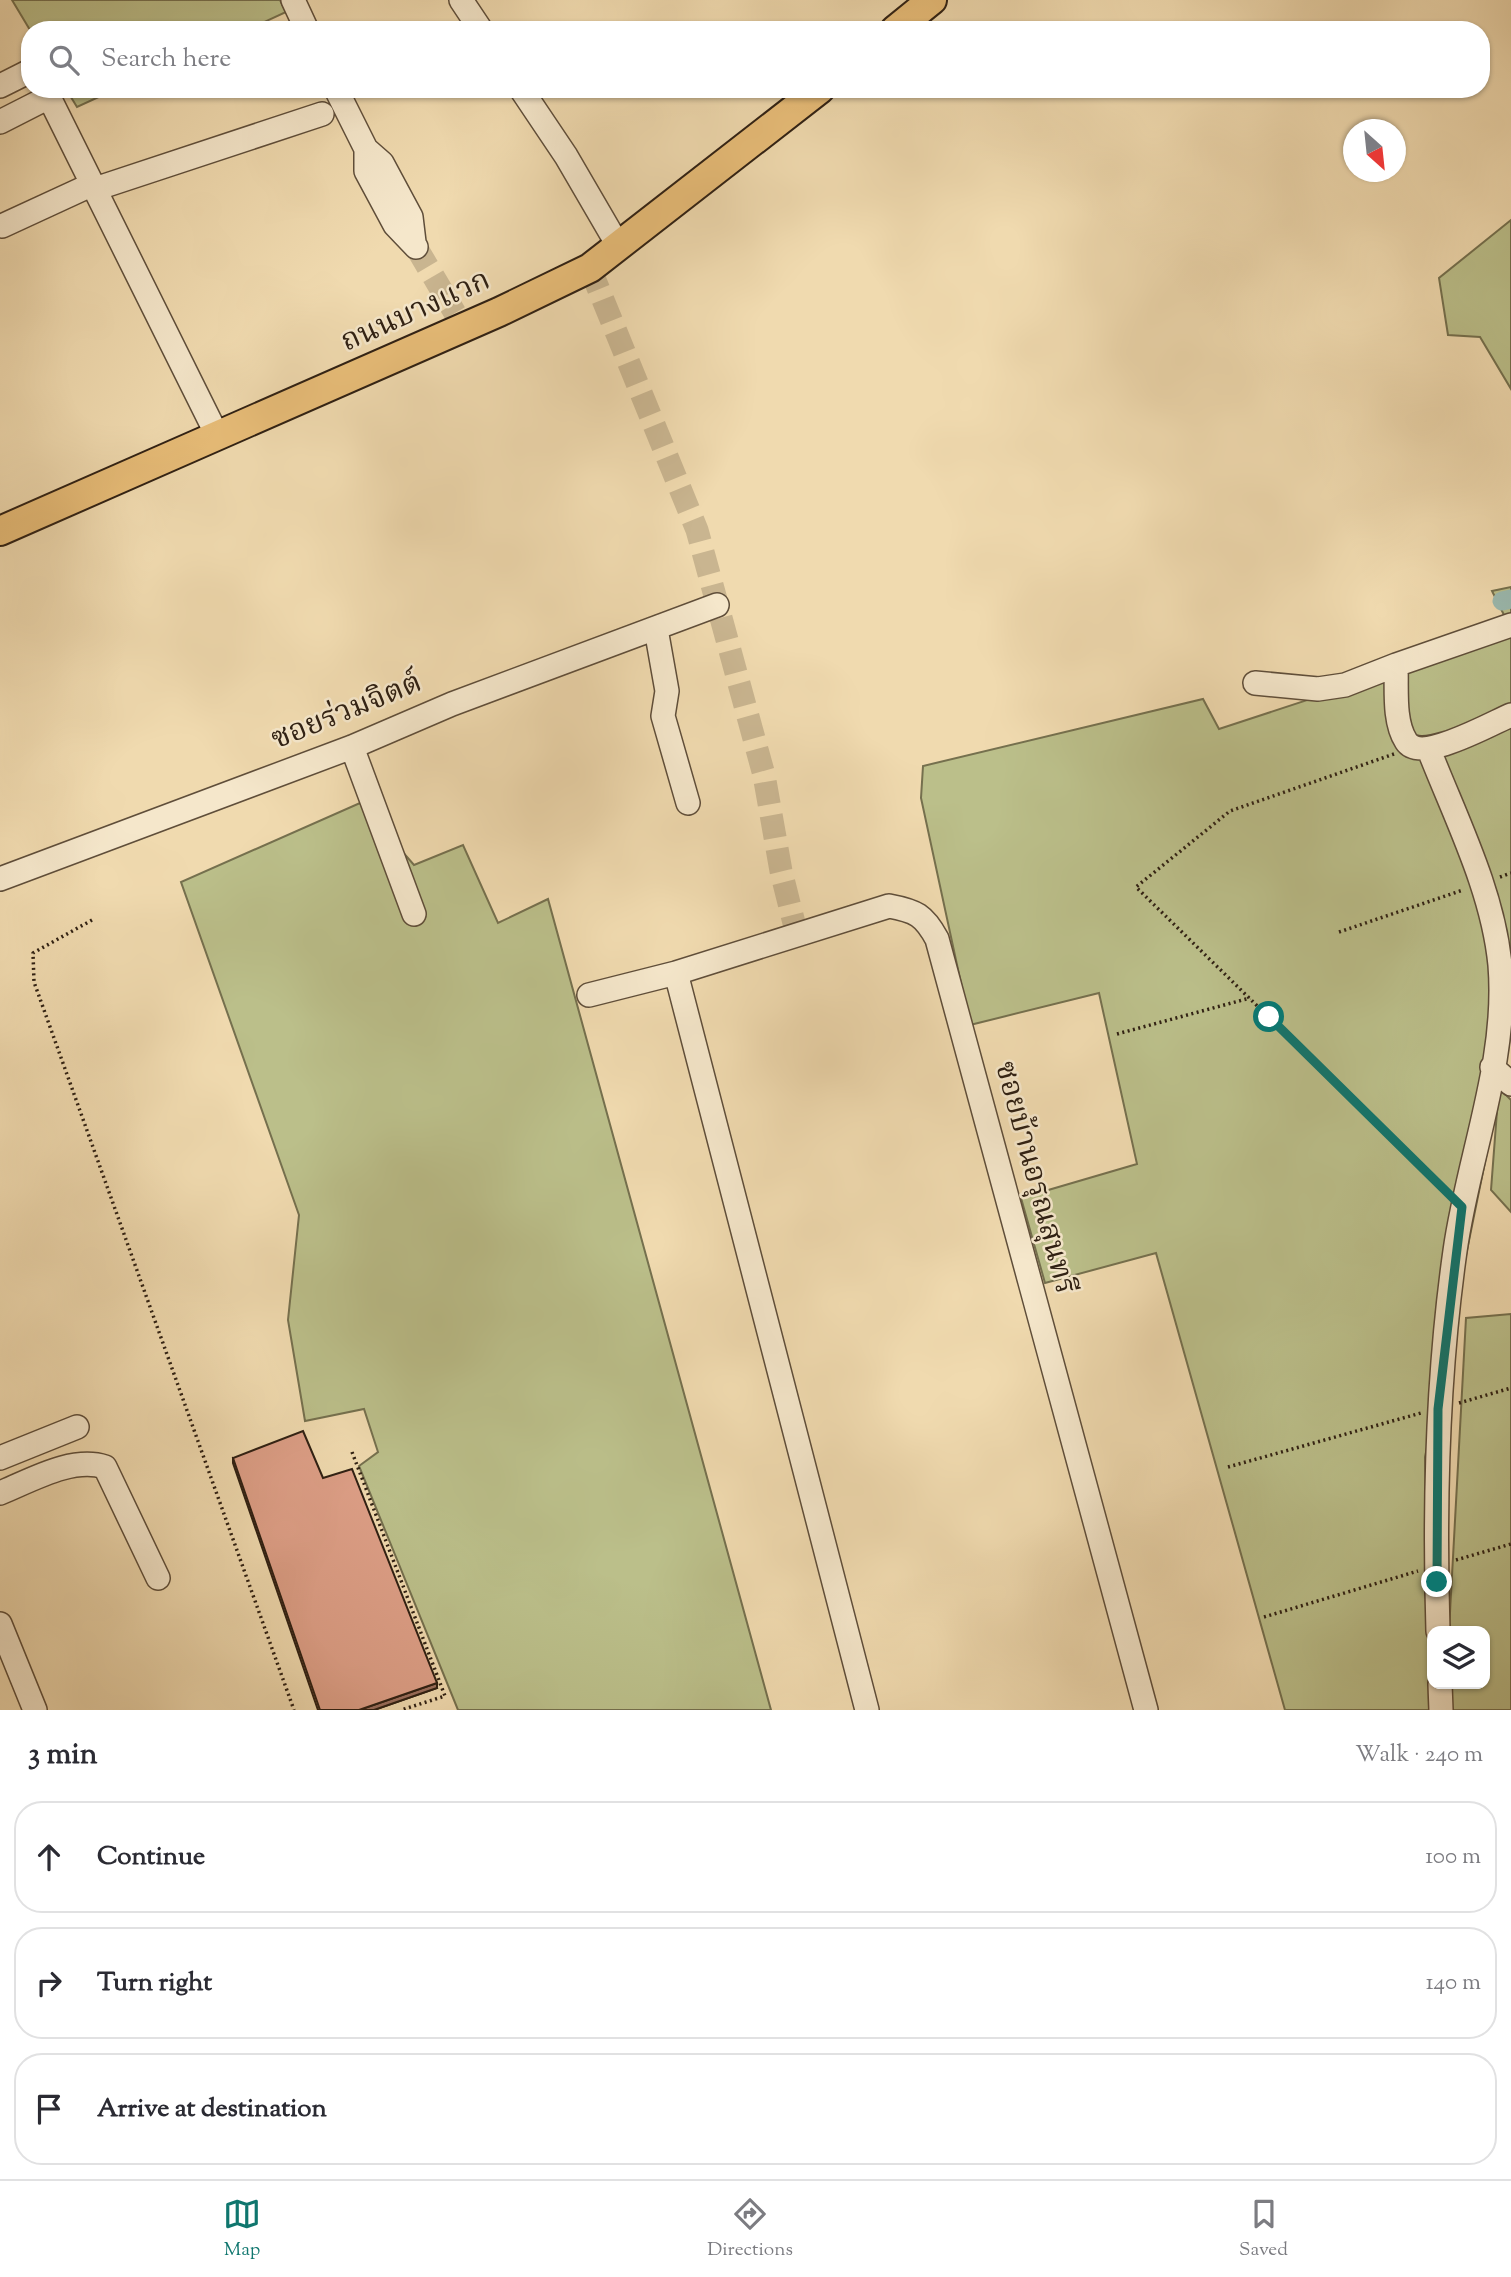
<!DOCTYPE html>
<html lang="en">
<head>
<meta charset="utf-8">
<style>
	:root { --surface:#fff; --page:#f7f7f7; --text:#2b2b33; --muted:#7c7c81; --line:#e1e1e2; --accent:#0f766e }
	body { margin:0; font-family:"Sorts Mill Goudy","Noto Serif Thai",serif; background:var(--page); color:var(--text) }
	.controls { position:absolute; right:21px; bottom:21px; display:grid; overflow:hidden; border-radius:14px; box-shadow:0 2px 5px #0004 }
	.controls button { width:63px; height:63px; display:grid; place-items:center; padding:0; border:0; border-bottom:2px solid var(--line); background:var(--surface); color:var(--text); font:35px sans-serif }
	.compass { position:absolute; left:1343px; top:119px; width:63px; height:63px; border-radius:50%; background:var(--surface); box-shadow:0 2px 5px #0004; rotate:153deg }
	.stop { position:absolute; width:21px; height:21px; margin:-16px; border:5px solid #0f766e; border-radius:50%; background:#fff }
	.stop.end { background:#0f766e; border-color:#fff; box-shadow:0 2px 7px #0008 }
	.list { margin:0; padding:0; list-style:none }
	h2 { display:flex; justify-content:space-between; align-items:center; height:91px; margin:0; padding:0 28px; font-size:30px }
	h2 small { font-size:23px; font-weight:400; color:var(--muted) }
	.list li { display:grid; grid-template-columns:46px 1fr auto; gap:21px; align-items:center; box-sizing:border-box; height:112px; margin:0 14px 14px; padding:0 14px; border:2px solid var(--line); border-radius:28px }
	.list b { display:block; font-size:26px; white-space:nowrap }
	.list em { font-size:23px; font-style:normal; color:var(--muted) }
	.icon { flex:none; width:38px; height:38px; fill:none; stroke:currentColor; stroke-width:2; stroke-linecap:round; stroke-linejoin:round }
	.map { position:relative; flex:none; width:1511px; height:1710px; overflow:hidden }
	.search { position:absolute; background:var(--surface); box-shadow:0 2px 5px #0004; left:21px; right:21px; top:21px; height:77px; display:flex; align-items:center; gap:18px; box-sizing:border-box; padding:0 24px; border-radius:28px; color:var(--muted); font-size:26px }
	.sheet { height:469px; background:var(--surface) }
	nav { display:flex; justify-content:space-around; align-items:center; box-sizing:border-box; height:98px; border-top:2px solid var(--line); background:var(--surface); font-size:19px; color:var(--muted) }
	nav a { display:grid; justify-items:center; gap:4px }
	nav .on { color:var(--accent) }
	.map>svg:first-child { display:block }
	.green { fill:#bbbf8a; stroke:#75704e; stroke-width:2 }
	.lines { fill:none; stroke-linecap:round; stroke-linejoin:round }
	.canal { stroke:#9bbab0; stroke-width:19 }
	.minor-tunnel { stroke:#c9b590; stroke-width:23; stroke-dasharray:23 11; stroke-linecap:butt }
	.minor-casing { stroke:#5f4e3a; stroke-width:26 }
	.major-casing { stroke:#2f2013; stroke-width:32 }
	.path { stroke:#2f2013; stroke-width:3.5; stroke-dasharray:2 3.5; stroke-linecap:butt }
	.minor { stroke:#f5e7cb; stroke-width:23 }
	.major { stroke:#e8bd78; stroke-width:28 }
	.wall { fill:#be8974; stroke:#2f2013; stroke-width:2 }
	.shaded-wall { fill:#9b6f5e; stroke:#2f2013; stroke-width:2 }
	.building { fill:#dd9f87; stroke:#2f2013; stroke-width:2 }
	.route { stroke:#0f766e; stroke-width:9 }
	.labels { text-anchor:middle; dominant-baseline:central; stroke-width:5; stroke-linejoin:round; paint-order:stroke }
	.street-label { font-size:30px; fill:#2f2013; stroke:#f5e7cb }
</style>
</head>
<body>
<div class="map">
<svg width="1511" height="1710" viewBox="0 0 1511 1710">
	<rect width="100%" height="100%" fill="#f0daaf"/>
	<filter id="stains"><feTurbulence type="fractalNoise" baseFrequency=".00286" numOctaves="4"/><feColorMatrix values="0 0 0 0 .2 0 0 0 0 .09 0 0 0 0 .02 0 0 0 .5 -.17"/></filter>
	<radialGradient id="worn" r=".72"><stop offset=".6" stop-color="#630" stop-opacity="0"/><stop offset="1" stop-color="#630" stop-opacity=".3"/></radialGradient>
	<path class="green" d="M12 0H280L286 12 247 30H30Z
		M66 89H116L77 107Z
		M1511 220V389L1480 337 1448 335 1439 278Z
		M1511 587V629L1492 591Z
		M1511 633V1034L1500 1089 1511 1100V1212L1491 1190 1498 1098 1425 1457 1429 1710H1285L1156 1253 1045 1283 1021 1198 1137 1164 1099 993 970 1025 921 798 923 766 1203 699 1219 729Z
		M360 803 414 865 463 845 498 923 548 899 771 1710H458L359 1466 378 1452 364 1409 305 1421 288 1320 299 1215 181 882Z
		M1511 1314V1710H1451V1684H1485V1631H1449L1466 1318Z"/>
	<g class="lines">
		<path class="canal" d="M1502 601 1511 599"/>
		<path class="minor-tunnel" d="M416 247 455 313
			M590 268 697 530 764 775 781 871 797 935"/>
		<defs>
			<path id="minor" d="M293 0 307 30
				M461 0 481 30
				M0 86 30 71
				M45 89 217 435
				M336 89 366 149 382 163 411 217 414 242
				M521 89 566 156 619 247
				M0 122 49 97
				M366 149V171L395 225 416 247
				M95 189 322 114
				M2 226 93 184
				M1511 625 1396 665C1397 687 1393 721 1406 741 1420 764 1490 724 1511 715
				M656 629 667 691 663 716 688 803
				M1255 683 1318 689 1345 685 1396 665
				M352 747 414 914
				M1429 750C1456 819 1493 891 1500 965 1508 1062 1468 1157 1455 1251 1437 1378 1434 1504 1438 1631
				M0 879 352 747 452 704 717 605
				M676 973 867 1710
				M589 995 676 973 889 906C916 911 924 915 937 939L1146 1710
				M1492 1067 1511 1084
				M0 1458 77 1427
				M0 1493C30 1481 72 1456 105 1467L158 1578
				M0 1624 35 1710
				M1440 1684 1441 1710"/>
			<path id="major" d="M895 30 932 0
				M0 531 499 312 590 268 820 89"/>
		</defs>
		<use href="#minor" class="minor-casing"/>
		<use href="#major" class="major-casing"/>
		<path class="path" d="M1394 754 1230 811 1136 887 1447 1192
			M1500 877 1511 873
			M92 920 33 953 34 982 294 1710
			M1339 932 1463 890
			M1117 1034 1250 998
			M1459 1403 1511 1388
			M352 1452 445 1696 401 1710
			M1228 1467 1421 1413
			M1456 1560 1511 1544
			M1264 1617 1418 1571"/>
		<use href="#minor" class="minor"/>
		<use href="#major" class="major"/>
	</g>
	<path class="wall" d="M233 1458 323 1478 437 1688 374 1710H318L233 1463Z"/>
	<path class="shaded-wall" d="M437 1683V1688L374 1710H359Z"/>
	<path class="building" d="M303 1431 323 1478 352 1469 437 1683 359 1710H320L233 1458Z"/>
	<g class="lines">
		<path class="route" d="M1269 1017 1462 1207 1438 1409 1437 1582"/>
	</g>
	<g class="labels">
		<g class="street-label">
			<text transform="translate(416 312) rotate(-24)">ถนนบางแวก</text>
			<text transform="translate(347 712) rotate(-22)">ซอยร่วมจิตต์</text>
			<text transform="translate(1034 1178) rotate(75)">ซอยบ้านอรุณสุนทรี</text>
		</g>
	</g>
	<rect width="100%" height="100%" filter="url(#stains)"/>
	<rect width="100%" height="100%" fill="url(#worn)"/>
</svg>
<div class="controls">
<button><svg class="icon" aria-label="layers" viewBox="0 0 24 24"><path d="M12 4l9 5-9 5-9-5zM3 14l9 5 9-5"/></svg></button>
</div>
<svg class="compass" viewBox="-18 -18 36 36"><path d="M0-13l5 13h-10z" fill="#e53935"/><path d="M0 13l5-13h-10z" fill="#7c7c81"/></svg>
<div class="stop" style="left:1269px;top:1017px"></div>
<div class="stop end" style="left:1437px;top:1582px"></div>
<div class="search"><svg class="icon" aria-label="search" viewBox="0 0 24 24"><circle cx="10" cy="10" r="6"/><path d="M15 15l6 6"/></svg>Search here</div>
</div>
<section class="sheet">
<h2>3 min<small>Walk · 240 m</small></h2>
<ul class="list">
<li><svg class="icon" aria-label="ahead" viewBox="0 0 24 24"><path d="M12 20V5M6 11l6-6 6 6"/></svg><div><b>Continue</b></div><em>100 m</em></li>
<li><svg class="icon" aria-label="right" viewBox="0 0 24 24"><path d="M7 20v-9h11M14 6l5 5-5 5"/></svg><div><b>Turn right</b></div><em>140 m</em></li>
<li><svg class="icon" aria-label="arrive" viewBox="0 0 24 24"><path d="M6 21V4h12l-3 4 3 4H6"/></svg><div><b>Arrive at destination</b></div></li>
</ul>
</section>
<nav>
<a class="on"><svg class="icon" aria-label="map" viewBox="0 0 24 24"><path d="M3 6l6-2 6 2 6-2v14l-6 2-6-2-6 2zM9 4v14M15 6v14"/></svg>Map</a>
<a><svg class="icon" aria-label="directions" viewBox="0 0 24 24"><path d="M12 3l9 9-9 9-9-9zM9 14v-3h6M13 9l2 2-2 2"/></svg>Directions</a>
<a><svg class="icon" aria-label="saved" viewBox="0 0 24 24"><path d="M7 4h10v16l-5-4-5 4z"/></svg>Saved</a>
</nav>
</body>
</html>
